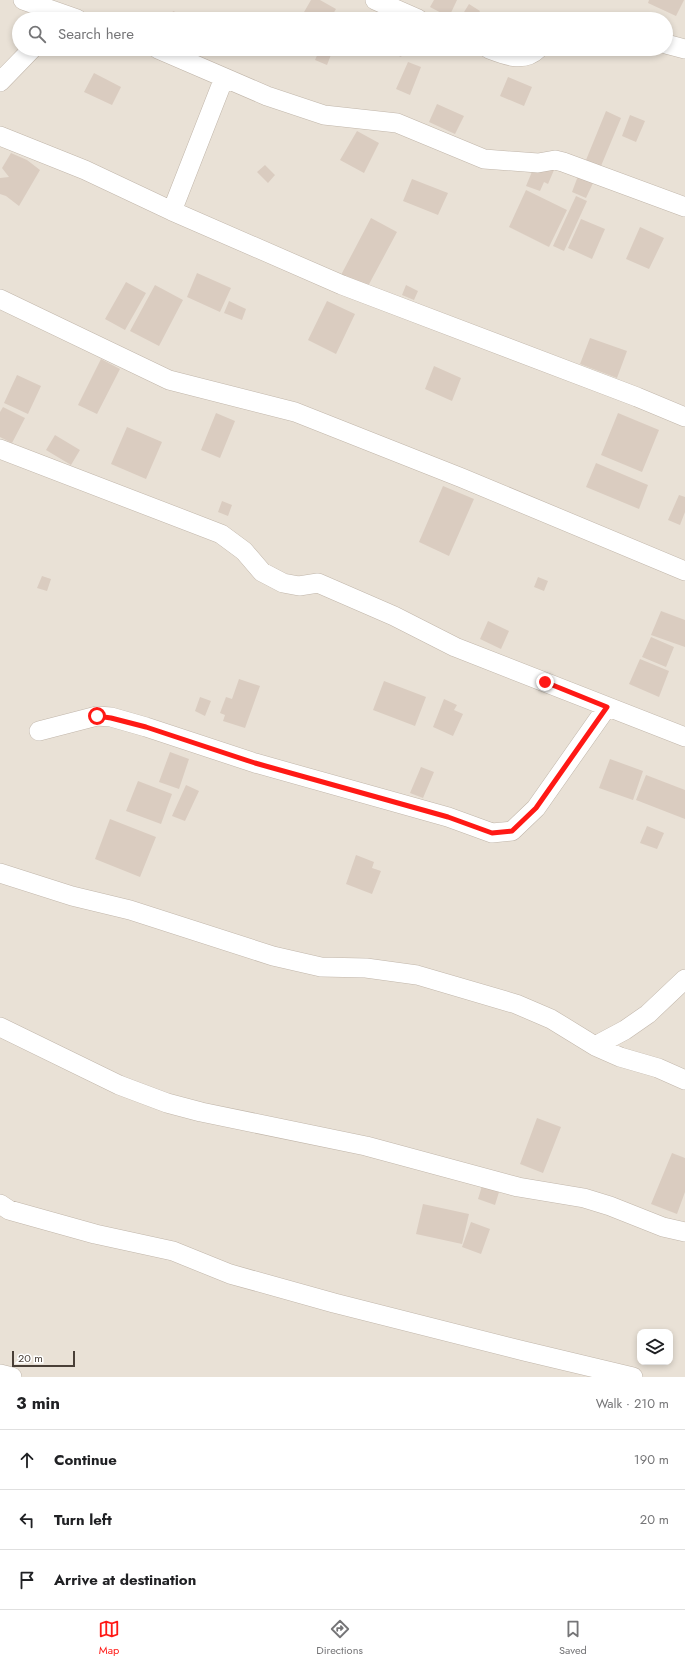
<!DOCTYPE html>
<html lang="en">
<head>
<meta charset="utf-8">
<style>
	:root { --surface:#fff; --page:#f2f2f2; --text:#202124; --muted:#757577; --line:#e0e0e0; --accent:#ff1915 }
	body { margin:0; font-family:Jost,sans-serif; background:var(--page); color:var(--text) }
	.controls { position:absolute; right:12px; bottom:12px; display:grid; overflow:hidden; border-radius:8px; box-shadow:0 2px 6px #0003 }
	.controls button { width:36px; height:36px; display:grid; place-items:center; padding:0; border:0; border-bottom:1px solid var(--line); background:var(--surface); color:var(--text); font:20px sans-serif }
	.scale { position:absolute; left:12px; bottom:10px; width:63px; box-sizing:border-box; padding-left:4px; border:2px solid #493f37; border-top:0; font-size:11px; line-height:14px; white-space:nowrap; color:#493f37; -webkit-text-stroke:3px #fff; paint-order:stroke }
	.stop { position:absolute; width:12px; height:12px; margin:-9px; border:3px solid #ff1915; border-radius:50%; background:#fff }
	.stop.end { background:#ff1915; border-color:#fff; box-shadow:0 1px 4px #0008 }
	.list { margin:0; padding:0; list-style:none }
	h2 { display:flex; justify-content:space-between; align-items:center; height:52px; margin:0; padding:0 16px; font-size:17px }
	h2 small { font-size:13px; font-weight:400; color:var(--muted) }
	.list li { display:grid; grid-template-columns:26px 1fr auto; gap:12px; align-items:center; box-sizing:border-box; height:60px; padding:0 16px; border-top:1px solid var(--line) }
	.list b { display:block; font-size:15px; white-space:nowrap }
	.list em { font-size:13px; font-style:normal; color:var(--muted) }
	.icon { flex:none; width:22px; height:22px; fill:none; stroke:currentColor; stroke-width:2; stroke-linecap:round; stroke-linejoin:round }
	.map { position:relative; flex:none; width:685px; height:1377px; overflow:hidden }
	.search { position:absolute; background:var(--surface); box-shadow:0 2px 6px #0003; left:12px; right:12px; top:12px; height:44px; display:flex; align-items:center; gap:10px; box-sizing:border-box; padding:0 14px; border-radius:22px; color:var(--muted); font-size:15px }
	.sheet { height:232px; background:var(--surface) }
	nav { display:flex; justify-content:space-around; align-items:center; box-sizing:border-box; height:56px; border-top:1px solid var(--line); background:var(--surface); font-size:11px; color:var(--muted) }
	nav a { display:grid; justify-items:center; gap:2px }
	nav .on { color:var(--accent) }
	.map>svg:first-child { display:block }
	.residential { fill:#e9e1d6; fill-rule:evenodd }
	.building { fill:#daccc0 }
	.lines { fill:none; stroke-linecap:round; stroke-linejoin:round }
	.minor-casing { stroke:#c1b6aa; stroke-width:20 }
	.minor { stroke:#fff; stroke-width:19 }
	.route { stroke:#ff1915; stroke-width:5 }
</style>
</head>
<body>
<div class="map">
<svg width="685" height="1377" viewBox="0 0 685 1377">
	<rect width="100%" height="100%" fill="#f5efe9"/>
	<path class="residential" d="M0 0H685V1377H0ZM19 19H666V49H19ZM640 1332H670V1362H640Z"/>
	<path class="building" d="M311 0H320L336 9 330 19H300Z
		M434 0H457L449 17 430 7Z
		M649 0H684L676 16 648 3Z
		M469 4 480 11 475 19H464L461 17Z
		M173 11 185 16 184 19H170Z
		M124 49H131L127 56 122 54Z
		M320 49H326L332 52 327 65 315 60Z
		M392 49H405L401 57 390 52Z
		M408 62 421 67 410 95 396 89Z
		M94 73 121 87 112 105 84 92Z
		M508 77 532 87 524 106 500 96Z
		M437 104 464 116 455 134 429 122Z
		M606 111 621 118 601 166 586 160Z
		M630 115 645 121 636 142 622 136Z
		M357 131 379 143 364 173 340 160Z
		M11 153 27 160 40 170 19 206 6 196 0 194V178L9 177 2 168Z
		M536 162 554 170 548 184 544 182 540 191 526 186Z
		M265 165 275 175 268 183 257 172Z
		M578 176 593 183 586 198 572 192Z
		M412 179 448 193 438 215 403 201Z
		M526 190 567 210 549 247 509 227Z
		M576 196 587 201 564 251 553 246Z
		M371 218 397 232 367 288 341 275Z
		M581 219 605 229 592 259 568 248Z
		M640 227 664 238 649 269 626 259Z
		M197 273 231 288 220 312 187 297Z
		M126 282 146 293 125 330 105 319Z
		M155 285 183 300 159 346 130 331Z
		M406 285 418 291 414 300 402 295Z
		M229 301 246 309 242 320 224 313Z
		M327 301 355 314 336 354 308 340Z
		M590 338 627 351 617 378 580 364Z
		M101 359 120 369 97 414 78 405Z
		M434 366 461 378 452 401 425 389Z
		M17 375 41 386 28 414 4 403Z
		M3 407 25 418 12 443 0 437V412Z
		M216 413 235 421 220 458 201 450Z
		M618 413 659 430 642 472 601 455Z
		M127 427 162 442 146 479 111 464Z
		M55 435 80 450 71 465 46 450Z
		M596 463 648 485 639 509 586 487Z
		M443 486 474 499 449 556 419 542Z
		M679 495 685 497V512L680 525 668 520Z
		M222 501 232 505 228 516 218 512Z
		M42 576 51 579 47 591 37 588Z
		M538 577 548 581 544 591 534 587Z
		M661 611 685 620V647L651 635Z
		M488 621 509 631 501 649 480 639Z
		M651 637 674 647 666 667 642 657Z
		M640 659 669 671 659 697 629 684Z
		M239 679 260 686 245 728 223 721 225 715 220 713 226 697 232 699Z
		M384 681 426 697 415 726 373 710Z
		M200 697 211 701 205 716 195 711Z
		M444 699 457 705 454 710 463 714 453 736 433 727Z
		M170 752 189 759 179 789 159 782Z
		M610 759 643 771 633 800 599 788Z
		M421 767 434 772 423 798 410 793Z
		M646 775 685 790V819L636 800Z
		M138 781 172 794 161 824 126 811Z
		M186 785 199 791 185 821 172 816Z
		M110 819 156 837 140 877 95 859Z
		M647 826 664 833 657 849 640 843Z
		M356 855 374 862 372 868 381 871 372 894 346 884Z
		M537 1118 561 1127 543 1173 520 1164Z
		M672 1153 685 1158V1192L677 1214 651 1204Z
		M482 1186 499 1192 495 1205 478 1199Z
		M423 1204 469 1214 462 1244 416 1234Z
		M471 1222 490 1229 481 1254 462 1247Z"/>
	<g class="lines">
		<defs>
			<path id="minor" d="M23 0 77 19
				M375 0 418 19
				M666 44 685 49
				M158 49 267 96 324 115 397 123 484 159 538 163 555 160 563 162 685 207
				M489 49C504 55 524 63 538 49
				M0 82 32 49
				M0 136 85 170 172 211 342 285 637 397 685 417
				M172 211 224 78
				M0 299 169 380 295 412 462 478 685 571
				M0 449 221 534 244 551 262 572 283 583 299 586 318 583 394 616 455 647 685 737
				M39 731 97 716 111 717 146 727 255 763 448 817 492 833 512 831 536 808 607 707
				M0 873 72 896 130 910 273 956 321 967 366 968 417 975 516 1004 551 1019 595 1046 620 1057 658 1068 685 1080
				M0 1027 119 1085 167 1103 201 1112 366 1146 518 1187 584 1198 610 1206 663 1227 685 1232
				M595 1046 625 1030 648 1014 685 979
				M0 1204 9 1210 95 1234 173 1251 230 1274 334 1303 524 1351 633 1377
				M0 1374 12 1377"/>
		</defs>
		<use href="#minor" class="minor-casing"/>
		<use href="#minor" class="minor"/>
	</g>
	<g class="lines">
		<path class="route" d="M97 716 111 718 146 727 255 763 448 817 492 833 512 831 536 808 607 707 545 682"/>
	</g>
</svg>
<div class="controls">
<button><svg class="icon" aria-label="layers" viewBox="0 0 24 24"><path d="M12 4l9 5-9 5-9-5zM3 14l9 5 9-5"/></svg></button>
</div>
<div class="scale">20 m</div>
<div class="stop" style="left:97px;top:716px"></div>
<div class="stop end" style="left:545px;top:682px"></div>
<div class="search"><svg class="icon" aria-label="search" viewBox="0 0 24 24"><circle cx="10" cy="10" r="6"/><path d="M15 15l6 6"/></svg>Search here</div>
</div>
<section class="sheet">
<h2>3 min<small>Walk · 210 m</small></h2>
<ul class="list">
<li><svg class="icon" aria-label="ahead" viewBox="0 0 24 24"><path d="M12 20V5M6 11l6-6 6 6"/></svg><div><b>Continue</b></div><em>190 m</em></li>
<li><svg class="icon" aria-label="left" viewBox="0 0 24 24"><path d="M17 20v-9H6M10 6l-5 5 5 5"/></svg><div><b>Turn left</b></div><em>20 m</em></li>
<li><svg class="icon" aria-label="arrive" viewBox="0 0 24 24"><path d="M6 21V4h12l-3 4 3 4H6"/></svg><div><b>Arrive at destination</b></div></li>
</ul>
</section>
<nav>
<a class="on"><svg class="icon" aria-label="map" viewBox="0 0 24 24"><path d="M3 6l6-2 6 2 6-2v14l-6 2-6-2-6 2zM9 4v14M15 6v14"/></svg>Map</a>
<a><svg class="icon" aria-label="directions" viewBox="0 0 24 24"><path d="M12 3l9 9-9 9-9-9zM9 14v-3h6M13 9l2 2-2 2"/></svg>Directions</a>
<a><svg class="icon" aria-label="saved" viewBox="0 0 24 24"><path d="M7 4h10v16l-5-4-5 4z"/></svg>Saved</a>
</nav>
</body>
</html>
